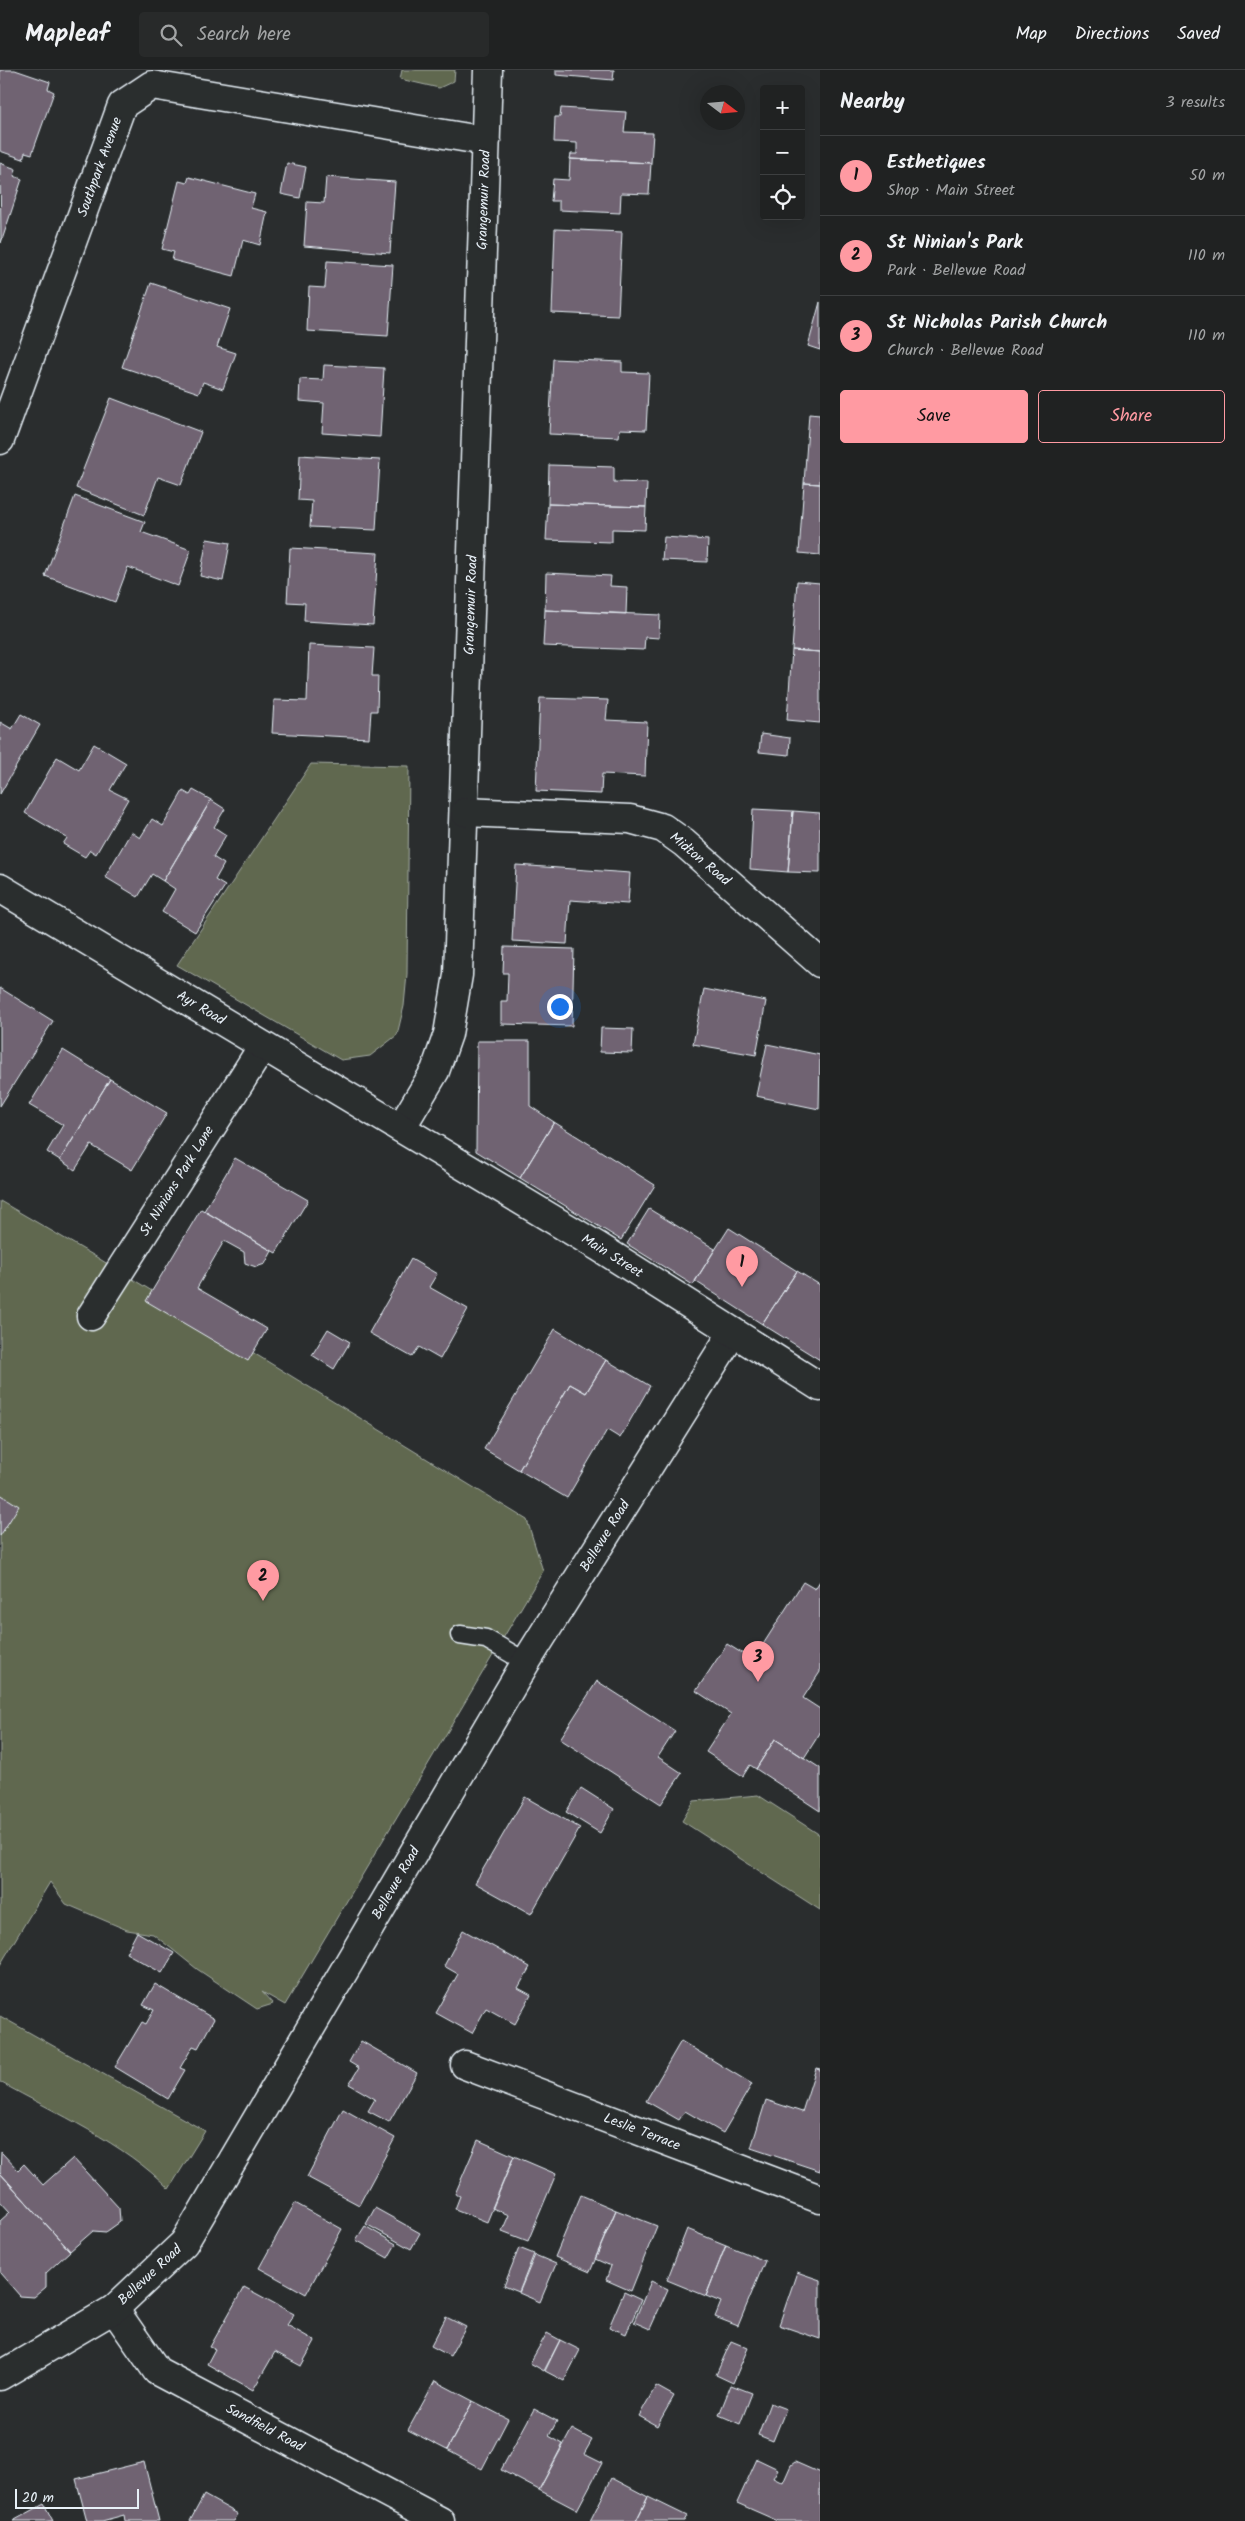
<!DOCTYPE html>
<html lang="en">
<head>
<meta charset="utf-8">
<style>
	:root { --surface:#202222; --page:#282a2a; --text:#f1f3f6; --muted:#a2a4a5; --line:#3d3f40; --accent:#ff9aa2 }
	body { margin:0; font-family:Kalam,sans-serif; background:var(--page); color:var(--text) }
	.controls { position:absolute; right:15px; top:15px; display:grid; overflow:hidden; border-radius:5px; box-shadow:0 5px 20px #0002 }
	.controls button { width:45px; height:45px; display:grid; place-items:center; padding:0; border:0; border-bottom:1px solid var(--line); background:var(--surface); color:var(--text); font:25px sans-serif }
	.compass { position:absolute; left:700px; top:15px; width:45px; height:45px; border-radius:50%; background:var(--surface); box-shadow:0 5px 20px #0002; rotate:106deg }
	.scale { position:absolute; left:15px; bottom:12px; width:124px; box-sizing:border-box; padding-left:5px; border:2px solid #e8f1f8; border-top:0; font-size:14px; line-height:18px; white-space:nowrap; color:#e8f1f8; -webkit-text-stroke:4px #2a2d2e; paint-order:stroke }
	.you { position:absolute; left:559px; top:936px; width:18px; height:18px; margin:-12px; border:4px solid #fff; border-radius:50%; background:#1a73e8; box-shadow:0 0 0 8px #1a73e833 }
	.badge { display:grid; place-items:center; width:32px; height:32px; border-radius:50%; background:var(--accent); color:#111; font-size:16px; font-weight:700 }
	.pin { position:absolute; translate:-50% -41px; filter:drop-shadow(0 1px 2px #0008) }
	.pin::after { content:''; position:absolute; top:26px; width:18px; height:15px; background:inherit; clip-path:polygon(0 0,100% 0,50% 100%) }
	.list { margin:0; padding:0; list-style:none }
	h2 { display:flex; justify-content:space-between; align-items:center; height:65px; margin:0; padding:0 20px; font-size:21px }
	h2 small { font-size:16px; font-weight:400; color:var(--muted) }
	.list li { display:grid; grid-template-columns:32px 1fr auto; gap:15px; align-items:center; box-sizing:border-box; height:80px; padding:0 20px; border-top:1px solid var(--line) }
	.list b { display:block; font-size:19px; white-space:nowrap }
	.list p { margin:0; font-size:16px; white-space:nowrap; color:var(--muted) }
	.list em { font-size:16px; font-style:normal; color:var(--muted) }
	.actions { display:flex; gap:10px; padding:15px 20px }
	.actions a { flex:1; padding:11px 0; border:1px solid var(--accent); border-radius:5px; text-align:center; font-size:18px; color:var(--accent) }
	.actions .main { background:var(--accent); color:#111 }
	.icon { flex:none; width:28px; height:28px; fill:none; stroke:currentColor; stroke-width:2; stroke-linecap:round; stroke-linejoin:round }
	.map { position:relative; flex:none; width:820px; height:2451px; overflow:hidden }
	header { display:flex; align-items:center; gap:30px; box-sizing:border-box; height:70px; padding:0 25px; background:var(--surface); border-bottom:1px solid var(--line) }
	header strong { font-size:24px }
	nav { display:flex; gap:28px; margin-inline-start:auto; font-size:18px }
	.search { width:350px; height:45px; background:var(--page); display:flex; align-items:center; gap:12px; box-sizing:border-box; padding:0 18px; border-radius:5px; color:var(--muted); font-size:19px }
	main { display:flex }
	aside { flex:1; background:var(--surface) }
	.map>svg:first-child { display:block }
	.green { fill:#60684f; stroke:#a4aca4 }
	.building { fill:#706372; stroke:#e8f1f8 }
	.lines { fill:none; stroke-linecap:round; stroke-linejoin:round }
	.service-casing { stroke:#e8f1f8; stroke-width:21 }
	.minor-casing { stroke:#e8f1f8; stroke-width:31 }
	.tertiary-casing { stroke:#e8f1f8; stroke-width:31 }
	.primary-casing { stroke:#e8f1f8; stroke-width:31 }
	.service { stroke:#2a2d2e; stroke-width:18 }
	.minor { stroke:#2a2d2e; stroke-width:28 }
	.tertiary { stroke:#2a2d2e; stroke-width:28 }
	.primary { stroke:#2a2d2e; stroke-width:28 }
	.labels { text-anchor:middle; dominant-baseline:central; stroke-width:5; stroke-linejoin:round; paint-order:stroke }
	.street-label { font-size:14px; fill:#e8f1f8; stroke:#2a2d2e }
</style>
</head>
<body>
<header>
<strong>Mapleaf</strong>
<div class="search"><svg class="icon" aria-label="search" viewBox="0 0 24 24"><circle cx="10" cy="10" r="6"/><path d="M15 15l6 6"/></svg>Search here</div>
<nav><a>Map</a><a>Directions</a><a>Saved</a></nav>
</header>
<main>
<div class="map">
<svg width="820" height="2451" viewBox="0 0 820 2451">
	<rect width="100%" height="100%" fill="#2a2d2e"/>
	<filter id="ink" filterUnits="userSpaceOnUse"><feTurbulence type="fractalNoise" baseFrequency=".02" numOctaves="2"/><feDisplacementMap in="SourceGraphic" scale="10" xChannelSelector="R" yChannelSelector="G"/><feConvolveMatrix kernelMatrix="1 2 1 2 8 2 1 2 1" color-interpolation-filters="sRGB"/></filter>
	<g filter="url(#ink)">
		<path class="green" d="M402 0H455L454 11 439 18 400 9Z
			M311 694 409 696 407 904 404 936 397 965 370 986 341 990 177 895Z
			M0 1131 93 1185 527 1450 543 1501 285 1935 262 1922 273 1934 257 1939 197 1899 153 1864 127 1860 66 1834 50 1812 0 1895Z
			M758 1725 820 1765V1840L682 1751 694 1731Z
			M0 1946 205 2061 169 2119C123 2072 57 2044 0 2012Z"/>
		<path class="building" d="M0 0H15L50 12 48 19 54 22 32 84 25 82 23 89 0 81Z
			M556 0H614L613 10 556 5Z
			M561 38 626 42 624 62 653 63 651 93 570 89 571 84H577V73L554 72 555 47H560Z
			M570 89 651 93 649 124 621 123 620 143 559 140V131H551L553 109 569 110Z
			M0 93 16 99 14 106 22 109 1 173Z
			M287 93 306 97 300 128 281 124Z
			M189 107 255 124 251 138 267 142 260 175 243 170 234 206 172 190 174 182 162 179 179 111 187 113Z
			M326 107 395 112 390 183 304 176 307 132 324 133Z
			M555 159 622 162 618 246 552 243Z
			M327 191 393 195 388 266 307 261 309 217 325 218Z
			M151 213 230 239 217 277 236 283 223 319 203 312 199 323 122 297Z
			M820 232V280L808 276Z
			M553 289 622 292V302L649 303 646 360 620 359 619 367 549 364Z
			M324 295 384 298 380 367 322 363 324 333 299 331 300 309 323 310Z
			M111 328 201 362 181 415 158 407 144 445 76 418Z
			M809 344 820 345V414L804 413Z
			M300 385 380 390 376 460 310 457 312 431 298 430Z
			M549 395 614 397V412L647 413 646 437 548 434Z
			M804 413 820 414V485L799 483Z
			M75 426 145 452 141 462 191 480 178 516 128 497 115 532 45 506Z
			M548 434 646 437 645 460 612 459V472L546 470Z
			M664 467 708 470 707 492 662 490Z
			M207 469 230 473 223 511 200 506Z
			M290 478 378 483 373 555 304 551 305 533 287 532Z
			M546 503 611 506 610 516 627 517 626 544 545 540Z
			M797 511 820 513V582L792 580Z
			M545 540 660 545 659 568 645 567 644 580 543 576Z
			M309 575 374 578 372 606H378L377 641H371L369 668 272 663 274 630 307 631Z
			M792 580 820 582V653L787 650Z
			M540 628 608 630 606 650 647 652 645 706 602 704 601 724 536 721Z
			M21 644 40 655 0 724V652L12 659Z
			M761 664 790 668 789 685 759 682Z
			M94 674 126 693 110 720 128 729 96 784 90 780 85 787 63 774 67 768 25 743 57 687 79 700Z
			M193 720 211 730 163 811 152 804 138 827 105 807 131 762 140 768 152 749 163 756 183 721 190 725Z
			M211 730 225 739 214 757 226 765 213 787 224 794 215 810 225 816 195 862 162 842 175 819 163 811Z
			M753 739 793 741 788 802 750 799Z
			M793 741 820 743V803L788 802Z
			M516 795 630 803 628 834 570 830 567 874 512 871Z
			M504 877 574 879 572 956 501 954V931H507L508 903H503Z
			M0 918 53 951 0 1036Z
			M704 919 766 931 756 985 693 974Z
			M601 958 633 959 632 983 600 982Z
			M477 971H530V1036L554 1052 520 1108 476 1081Z
			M767 974 820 985 819 1039 756 1026Z
			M63 980 110 1009 60 1090 47 1082 63 1055 29 1035Z
			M110 1009 167 1043 132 1100 91 1075 75 1100 60 1090Z
			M554 1052 655 1115 621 1170 520 1108Z
			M235 1088 308 1130 276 1183 204 1141Z
			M201 1139 272 1181 265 1194 256 1197 245 1193 244 1182 224 1171 197 1218 267 1259 248 1291 146 1231Z
			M649 1139 715 1179 693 1215 627 1174Z
			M729 1158 797 1201 762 1254 695 1211Z
			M411 1189 437 1204 429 1217 468 1239 440 1289 419 1277 412 1287 369 1263Z
			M797 1201 820 1215V1290L762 1254Z
			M328 1259 350 1272 334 1299 312 1285Z
			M555 1259 606 1290 586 1323 570 1314 519 1400 484 1379Z
			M606 1290 650 1316 620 1368 607 1360 567 1428 519 1400 570 1314 586 1323Z
			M0 1424 19 1436 0 1466Z
			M820 1511V1602L803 1628 820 1639V1663L804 1688 775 1669 756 1699 750 1695 743 1706 706 1682 731 1644 696 1621 727 1574 753 1590 803 1512 815 1519Z
			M597 1611 675 1661 658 1687 682 1703 661 1734 560 1669Z
			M775 1669 820 1698V1741L756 1699Z
			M581 1718 614 1739 600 1763 566 1742Z
			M525 1727 580 1758 531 1844 475 1813Z
			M463 1860 530 1897 518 1918 531 1925 515 1954 486 1938 472 1963 436 1943 458 1904 444 1896Z
			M137 1862 174 1883 162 1903 126 1883Z
			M155 1914 214 1949 198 1978 193 1976 180 1998 185 2000 168 2029 115 1997 142 1952 146 1954 154 1940 143 1935Z
			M361 1971 417 2003 389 2052 368 2041 375 2029 349 2014 359 1998 349 1992Z
			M681 1971 752 2014 723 2063 685 2041 679 2050 646 2031Z
			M816 1998 820 1999V2101L751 2078 766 2030 802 2042Z
			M343 2039 395 2068 359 2135 307 2107Z
			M478 2070 514 2086 487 2152 455 2139 460 2126 455 2124Z
			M1 2082 18 2100 24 2094 43 2115 73 2088 119 2138 120 2152 106 2162 93 2161 70 2181 0 2103Z
			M514 2086 556 2104 528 2171 502 2161 509 2145 492 2138Z
			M0 2103 70 2181 46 2203V2217L34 2227 20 2226 0 2203V2151L10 2142 0 2131Z
			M581 2125 616 2140 590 2202 555 2187Z
			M295 2133 342 2159 306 2224 259 2198Z
			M375 2138 420 2163 411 2179 366 2154Z
			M616 2140 657 2156 631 2221 606 2210 611 2196 595 2189Z
			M365 2156 396 2174 388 2188 356 2170Z
			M687 2159 726 2175 706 2226 667 2210Z
			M726 2175 765 2191 738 2256 715 2247 721 2232 706 2226Z
			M519 2178 534 2184 519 2222 504 2216Z
			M535 2185 556 2194 540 2232 519 2223Z
			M797 2202 820 2210V2269L779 2255Z
			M651 2211 668 2219 650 2259 634 2252Z
			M244 2217 294 2244 287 2255 315 2271 301 2296 275 2282 253 2320 207 2294 215 2279 210 2277Z
			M624 2222 641 2230 626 2264 609 2257Z
			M446 2247 466 2257 450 2286 431 2276Z
			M547 2263 560 2270 544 2301 530 2293Z
			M560 2270 580 2280 564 2311 545 2301Z
			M731 2271 748 2278 733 2313 716 2305Z
			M435 2311 473 2331 447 2380 408 2360Z
			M731 2315 752 2323 740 2354 719 2345Z
			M656 2316 674 2326 657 2356 639 2346Z
			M473 2331 508 2349 482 2399 447 2380Z
			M770 2333 786 2339 773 2371 758 2365Z
			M534 2339 557 2351 549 2366 563 2374 539 2420 501 2400Z
			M572 2359 592 2370 584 2384 602 2393 577 2440 539 2420Z
			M757 2389 778 2399 773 2408 783 2413 791 2395 795 2392 820 2403V2451H778L737 2433Z
			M144 2392 159 2451H125L124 2445 102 2451H87L76 2409Z
			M612 2408 648 2427 636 2451H590Z
			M204 2425 238 2444 234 2451H190Z
			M648 2427 687 2446 684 2451H636Z
			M44 2434 53 2451H13Z"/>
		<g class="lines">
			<defs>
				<path id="service" d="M460 1565 486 1569 526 1592"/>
				<path id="minor" d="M0 370 122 35 152 15 486 71
					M401 1058 435 1001 448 964 458 905 488 0
					M91 1246 263 976
					M465 1995 820 2129
					M114 2239 157 2301 440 2451"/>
				<path id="tertiary" d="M465 742 630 749 663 758 684 773 820 893
					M0 2306 114 2239 184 2173 526 1592 733 1262"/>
				<path id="primary" d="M0 818 599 1177 820 1317"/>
			</defs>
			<use href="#service" class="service-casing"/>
			<use href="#minor" class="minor-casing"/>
			<use href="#tertiary" class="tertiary-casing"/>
			<use href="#primary" class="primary-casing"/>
			<use href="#service" class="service"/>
			<use href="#minor" class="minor"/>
			<use href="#tertiary" class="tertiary"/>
			<use href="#primary" class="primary"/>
		</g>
	</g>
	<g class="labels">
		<g class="street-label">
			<text transform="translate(100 97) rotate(-70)">Southpark Avenue</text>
			<text transform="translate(484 130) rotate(-88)">Grangemuir Road</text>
			<text transform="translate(471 535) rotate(-88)">Grangemuir Road</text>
			<text transform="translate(700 789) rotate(40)">Midton Road</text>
			<text transform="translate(201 938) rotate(31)">Ayr Road</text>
			<text transform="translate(177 1111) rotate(-58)">St Ninians Park Lane</text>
			<text transform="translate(612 1186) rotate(32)">Main Street</text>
			<text transform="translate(605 1466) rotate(-58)">Bellevue Road</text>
			<text transform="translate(396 1813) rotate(-60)">Bellevue Road</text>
			<text transform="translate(642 2062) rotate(21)">Leslie Terrace</text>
			<text transform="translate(150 2205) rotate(-43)">Bellevue Road</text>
			<text transform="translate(265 2358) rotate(28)">Sandfield Road</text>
		</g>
	</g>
</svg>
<div class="controls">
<button>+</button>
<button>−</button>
<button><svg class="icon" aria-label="locate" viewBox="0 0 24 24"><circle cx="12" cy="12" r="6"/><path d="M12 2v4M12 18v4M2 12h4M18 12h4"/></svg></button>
</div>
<svg class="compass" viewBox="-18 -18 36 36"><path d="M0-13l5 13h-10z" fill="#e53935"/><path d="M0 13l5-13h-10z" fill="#a2a4a5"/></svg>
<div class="scale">20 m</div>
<div class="you"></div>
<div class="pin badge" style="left:742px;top:1217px">1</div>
<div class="pin badge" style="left:263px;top:1531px">2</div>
<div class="pin badge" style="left:758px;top:1612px">3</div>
</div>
<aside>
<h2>Nearby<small>3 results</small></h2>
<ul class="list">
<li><span class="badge">1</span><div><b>Esthetiques</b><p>Shop · Main Street</p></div><em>50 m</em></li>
<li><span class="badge">2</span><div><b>St Ninian's Park</b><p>Park · Bellevue Road</p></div><em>110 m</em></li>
<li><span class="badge">3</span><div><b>St Nicholas Parish Church</b><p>Church · Bellevue Road</p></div><em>110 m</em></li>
</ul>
<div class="actions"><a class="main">Save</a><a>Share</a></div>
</aside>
</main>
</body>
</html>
